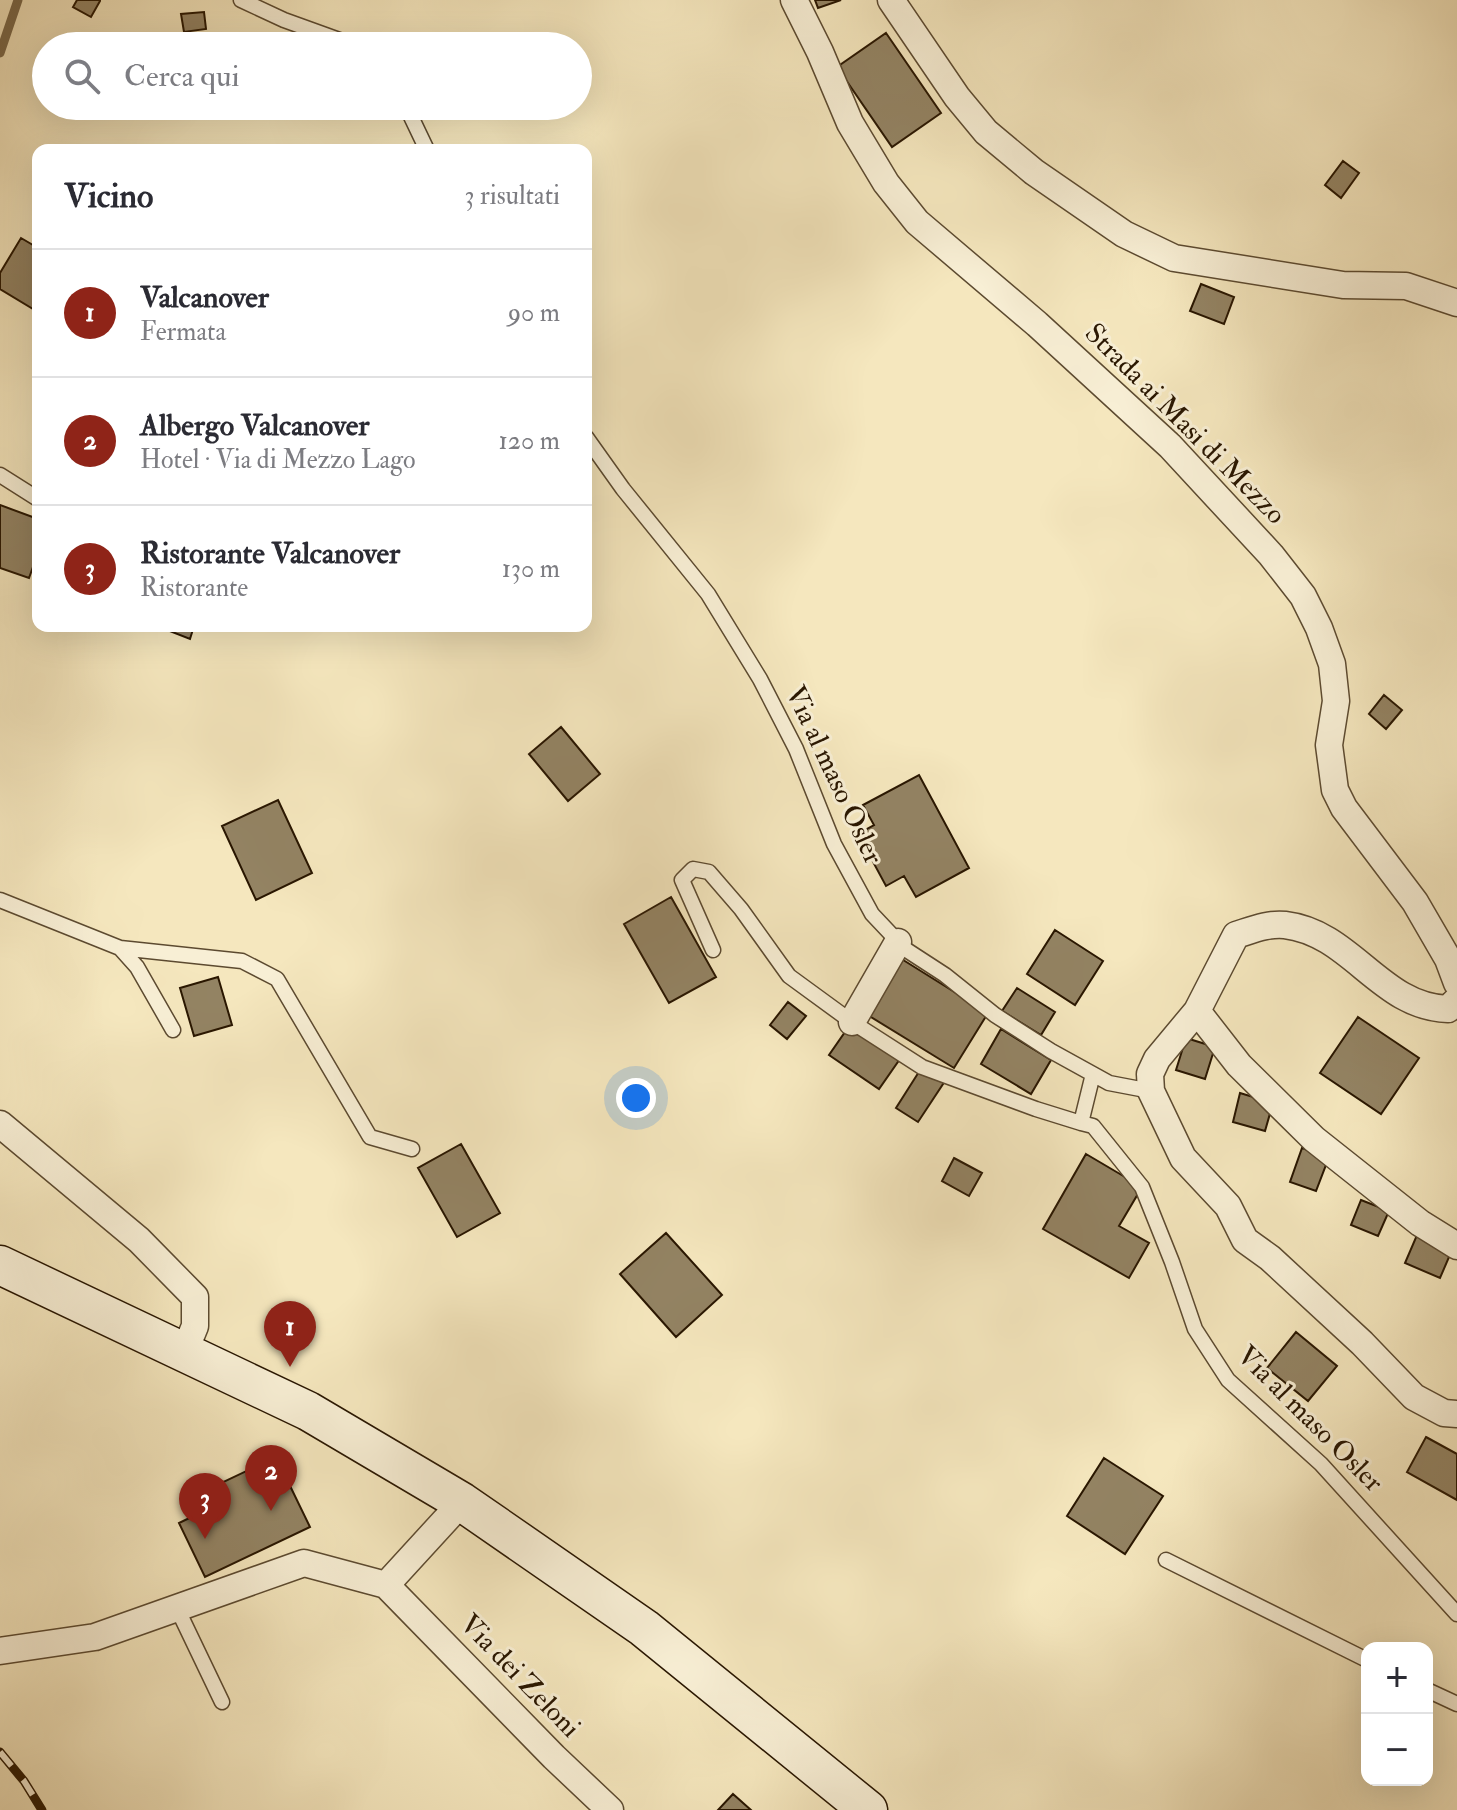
<!DOCTYPE html>
<html lang="it">
<head>
<meta charset="utf-8">
<style>
	:root { --surface:#fff; --page:#f2f2f3; --text:#2b2b33; --muted:#7c7c81; --line:#e1e1e2; --accent:#8f2418 }
	body { margin:0; font-family:"IM FELL Double Pica",serif; background:var(--page); color:var(--text) }
	.controls { position:absolute; right:24px; bottom:24px; display:grid; overflow:hidden; border-radius:16px; box-shadow:0 8px 32px #0002 }
	.controls button { width:72px; height:72px; display:grid; place-items:center; padding:0; border:0; border-bottom:2px solid var(--line); background:var(--surface); color:var(--text); font:40px sans-serif }
	.you { position:absolute; left:636px; top:1098px; width:28px; height:28px; margin:-20px; border:6px solid #fff; border-radius:50%; background:#1a73e8; box-shadow:0 0 0 12px #1a73e833 }
	.badge { display:grid; place-items:center; width:52px; height:52px; border-radius:50%; background:var(--accent); color:#fff; font-size:26px; font-weight:700 }
	.pin { position:absolute; translate:-50% -66px; filter:drop-shadow(0 2px 4px #0008) }
	.pin::after { content:''; position:absolute; top:42px; width:28px; height:24px; background:inherit; clip-path:polygon(0 0,100% 0,50% 100%) }
	.list { margin:0; padding:0; list-style:none }
	h2 { display:flex; justify-content:space-between; align-items:center; height:104px; margin:0; padding:0 32px; font-size:34px }
	h2 small { font-size:26px; font-weight:400; color:var(--muted) }
	.list li { display:grid; grid-template-columns:52px 1fr auto; gap:24px; align-items:center; box-sizing:border-box; height:128px; padding:0 32px; border-top:2px solid var(--line) }
	.list b { display:block; font-size:30px; white-space:nowrap }
	.list p { margin:0; font-size:26px; white-space:nowrap; color:var(--muted) }
	.list em { font-size:26px; font-style:normal; color:var(--muted) }
	.icon { flex:none; width:44px; height:44px; fill:none; stroke:currentColor; stroke-width:2; stroke-linecap:round; stroke-linejoin:round }
	.map { position:relative; flex:none; width:1457px; height:1810px; overflow:hidden }
	.search { position:absolute; background:var(--surface); box-shadow:0 8px 32px #0002; left:32px; top:32px; width:560px; height:88px; display:flex; align-items:center; gap:20px; box-sizing:border-box; padding:0 28px; border-radius:44px; color:var(--muted); font-size:30px }
	.panel { position:absolute; background:var(--surface); box-shadow:0 8px 32px #0002; left:32px; top:144px; width:560px; height:488px; border-radius:16px }
	.map>svg:first-child { display:block }
	.lines { fill:none; stroke-linecap:round; stroke-linejoin:round }
	.stream { stroke:#7a694b; stroke-width:9 }
	.building { fill:#938363; stroke:#291600; stroke-width:2 }
	.service-casing { stroke:#5c4a30; stroke-width:17 }
	.minor-casing { stroke:#5c4a30; stroke-width:29 }
	.secondary-casing { stroke:#291600; stroke-width:41 }
	.service { stroke:#f8efd5; stroke-width:14 }
	.minor { stroke:#f8efd5; stroke-width:26 }
	.secondary { stroke:#f8efd5; stroke-width:38 }
	.rail-casing { stroke:#291600; stroke-width:9 }
	.rail { stroke:#f8efd5; stroke-width:6; stroke-dasharray:18; stroke-linecap:butt }
	.labels { text-anchor:middle; dominant-baseline:central; stroke-width:6; stroke-linejoin:round; paint-order:stroke }
	.street-label { font-size:28px; fill:#291600; stroke:#f8efd5 }
</style>
</head>
<body>
<div class="map">
<svg width="1457" height="1810" viewBox="0 0 1457 1810">
	<rect width="100%" height="100%" fill="#f5e7be"/>
	<filter id="stains"><feTurbulence type="fractalNoise" baseFrequency=".0025" numOctaves="4"/><feColorMatrix values="0 0 0 0 .2 0 0 0 0 .09 0 0 0 0 .02 0 0 0 .5 -.17"/></filter>
	<radialGradient id="worn" r=".72"><stop offset=".6" stop-color="#630" stop-opacity="0"/><stop offset="1" stop-color="#630" stop-opacity=".3"/></radialGradient>
	<g class="lines">
		<path class="stream" d="M0 53 18 0"/>
	</g>
	<path class="building" d="M77 0H100V1L91 17 73 7Z
		M815 0H841L818 8Z
		M204 12 206 29 184 32 181 14Z
		M886 33 941 113 892 147 837 67Z
		M1343 161 1359 173 1341 198 1325 185Z
		M21 238 38 248V312L0 289V273Z
		M1201 284 1234 297 1224 324 1190 311Z
		M0 505 38 519V553L29 578 0 568Z
		M157 626H194L190 639Z
		M1384 695 1402 710 1386 729 1369 714Z
		M561 727 600 774 568 801 529 754Z
		M919 775 969 868 916 897 904 876 886 886 858 834 874 825 863 805Z
		M278 800 312 873 256 900 222 826Z
		M671 897 716 977 669 1003 624 924Z
		M1055 930 1103 961 1075 1005 1027 974Z
		M900 958 988 1013 954 1068 866 1014Z
		M218 977 232 1025 194 1036 180 988Z
		M1017 988 1055 1012 1041 1035 1002 1011Z
		M788 1002 806 1016 787 1039 770 1025Z
		M1358 1017 1419 1058 1381 1114 1320 1073Z
		M852 1022 902 1056 879 1089 829 1055Z
		M1001 1029 1051 1060 1031 1094 981 1064Z
		M1186 1038 1215 1047 1205 1079 1176 1070Z
		M922 1067 945 1081 918 1122 896 1108Z
		M1240 1093 1273 1103 1265 1131 1233 1122Z
		M461 1144 500 1213 457 1237 418 1168Z
		M1302 1148 1329 1157 1316 1191 1290 1182Z
		M1086 1154 1142 1187 1119 1226 1149 1243 1129 1278 1043 1229Z
		M954 1158 982 1173 969 1196 942 1181Z
		M1361 1200 1389 1211 1378 1236 1351 1225Z
		M666 1233 722 1295 676 1337 620 1274Z
		M1417 1235 1452 1250 1440 1278 1405 1263Z
		M1296 1332 1337 1366 1308 1401 1267 1368Z
		M1426 1437 1457 1454V1500L1407 1472Z
		M276 1457 310 1527 205 1577 179 1523 206 1510 198 1494Z
		M1104 1458 1163 1496 1125 1554 1067 1516Z
		M733 1794 751 1810H718Z"/>
	<g class="lines">
		<defs>
			<path id="service" d="M241 0 284 20 356 46
				M406 106 427 150
				M586 437 623 489 708 594 760 679 796 749 834 844 872 914 905 949 945 975 995 1015 1051 1051 1109 1083 1151 1091
				M0 475 38 499
				M0 900 120 948 242 961 277 979 370 1137 412 1149
				M120 948 137 967 173 1030
				M713 950 682 880 693 869 709 872 741 909 789 976 852 1022 922 1067 1036 1109 1081 1123
				M1093 1074 1081 1123 1093 1126 1142 1187 1172 1262 1195 1329 1228 1380 1321 1464 1457 1614
				M1166 1560 1367 1660
				M177 1608 222 1702
				M1427 1690 1457 1704"/>
			<path id="minor" d="M794 0 820 52 850 123 886 183 917 222 1037 324 1170 446 1271 555 1303 596 1319 628 1332 664 1336 701 1329 745 1335 790 1344 808 1415 902 1448 959 1457 983
				M891 0 957 97 986 132 1034 172 1124 234 1174 258 1343 285 1406 286 1457 303
				M1457 1000 1448 1009C1380 1007 1352 933 1285 925 1269 923 1252 930 1236 935L1197 1011 1157 1059 1150 1074 1151 1091 1183 1158 1228 1206 1245 1240 1270 1258 1362 1343 1414 1397 1444 1413 1457 1414
				M1197 1011 1239 1065 1314 1139 1420 1223 1457 1246
				M852 1022 898 942
				M0 1124 139 1240 195 1297V1326L184 1353
				M386 1585 554 1757 610 1810
				M386 1585 462 1502
				M0 1651 95 1637 304 1563 386 1585"/>
			<path id="secondary" d="M0 1265 308 1411 462 1502 644 1628 868 1810"/>
		</defs>
		<use href="#service" class="service-casing"/>
		<use href="#minor" class="minor-casing"/>
		<use href="#secondary" class="secondary-casing"/>
		<use href="#service" class="service"/>
		<use href="#minor" class="minor"/>
		<use href="#secondary" class="secondary"/>
		<defs>
			<path id="rail" d="M0 1752 24 1781 42 1810"/>
		</defs>
		<use href="#rail" class="rail-casing"/>
		<use href="#rail" class="rail"/>
	</g>
	<g class="labels">
		<g class="street-label">
			<text transform="translate(1185 424) rotate(45)">Strada ai Masi di Mezzo</text>
			<text transform="translate(834 775) rotate(65)">Via al maso Osler</text>
			<text transform="translate(1310 1419) rotate(45)">Via al maso Osler</text>
			<text transform="translate(520 1676) rotate(46)">Via dei Zeloni</text>
		</g>
	</g>
	<rect width="100%" height="100%" filter="url(#stains)"/>
	<rect width="100%" height="100%" fill="url(#worn)"/>
</svg>
<div class="controls">
<button>+</button>
<button>−</button>
</div>
<div class="you"></div>
<div class="pin badge" style="left:290px;top:1367px">1</div>
<div class="pin badge" style="left:271px;top:1511px">2</div>
<div class="pin badge" style="left:205px;top:1539px">3</div>
<div class="search"><svg class="icon" aria-label="search" viewBox="0 0 24 24"><circle cx="10" cy="10" r="6"/><path d="M15 15l6 6"/></svg>Cerca qui</div>
<section class="panel">
<h2>Vicino<small>3 risultati</small></h2>
<ul class="list">
<li><span class="badge">1</span><div><b>Valcanover</b><p>Fermata</p></div><em>90 m</em></li>
<li><span class="badge">2</span><div><b>Albergo Valcanover</b><p>Hotel · Via di Mezzo Lago</p></div><em>120 m</em></li>
<li><span class="badge">3</span><div><b>Ristorante Valcanover</b><p>Ristorante</p></div><em>130 m</em></li>
</ul>
</section>
</div>
</body>
</html>
